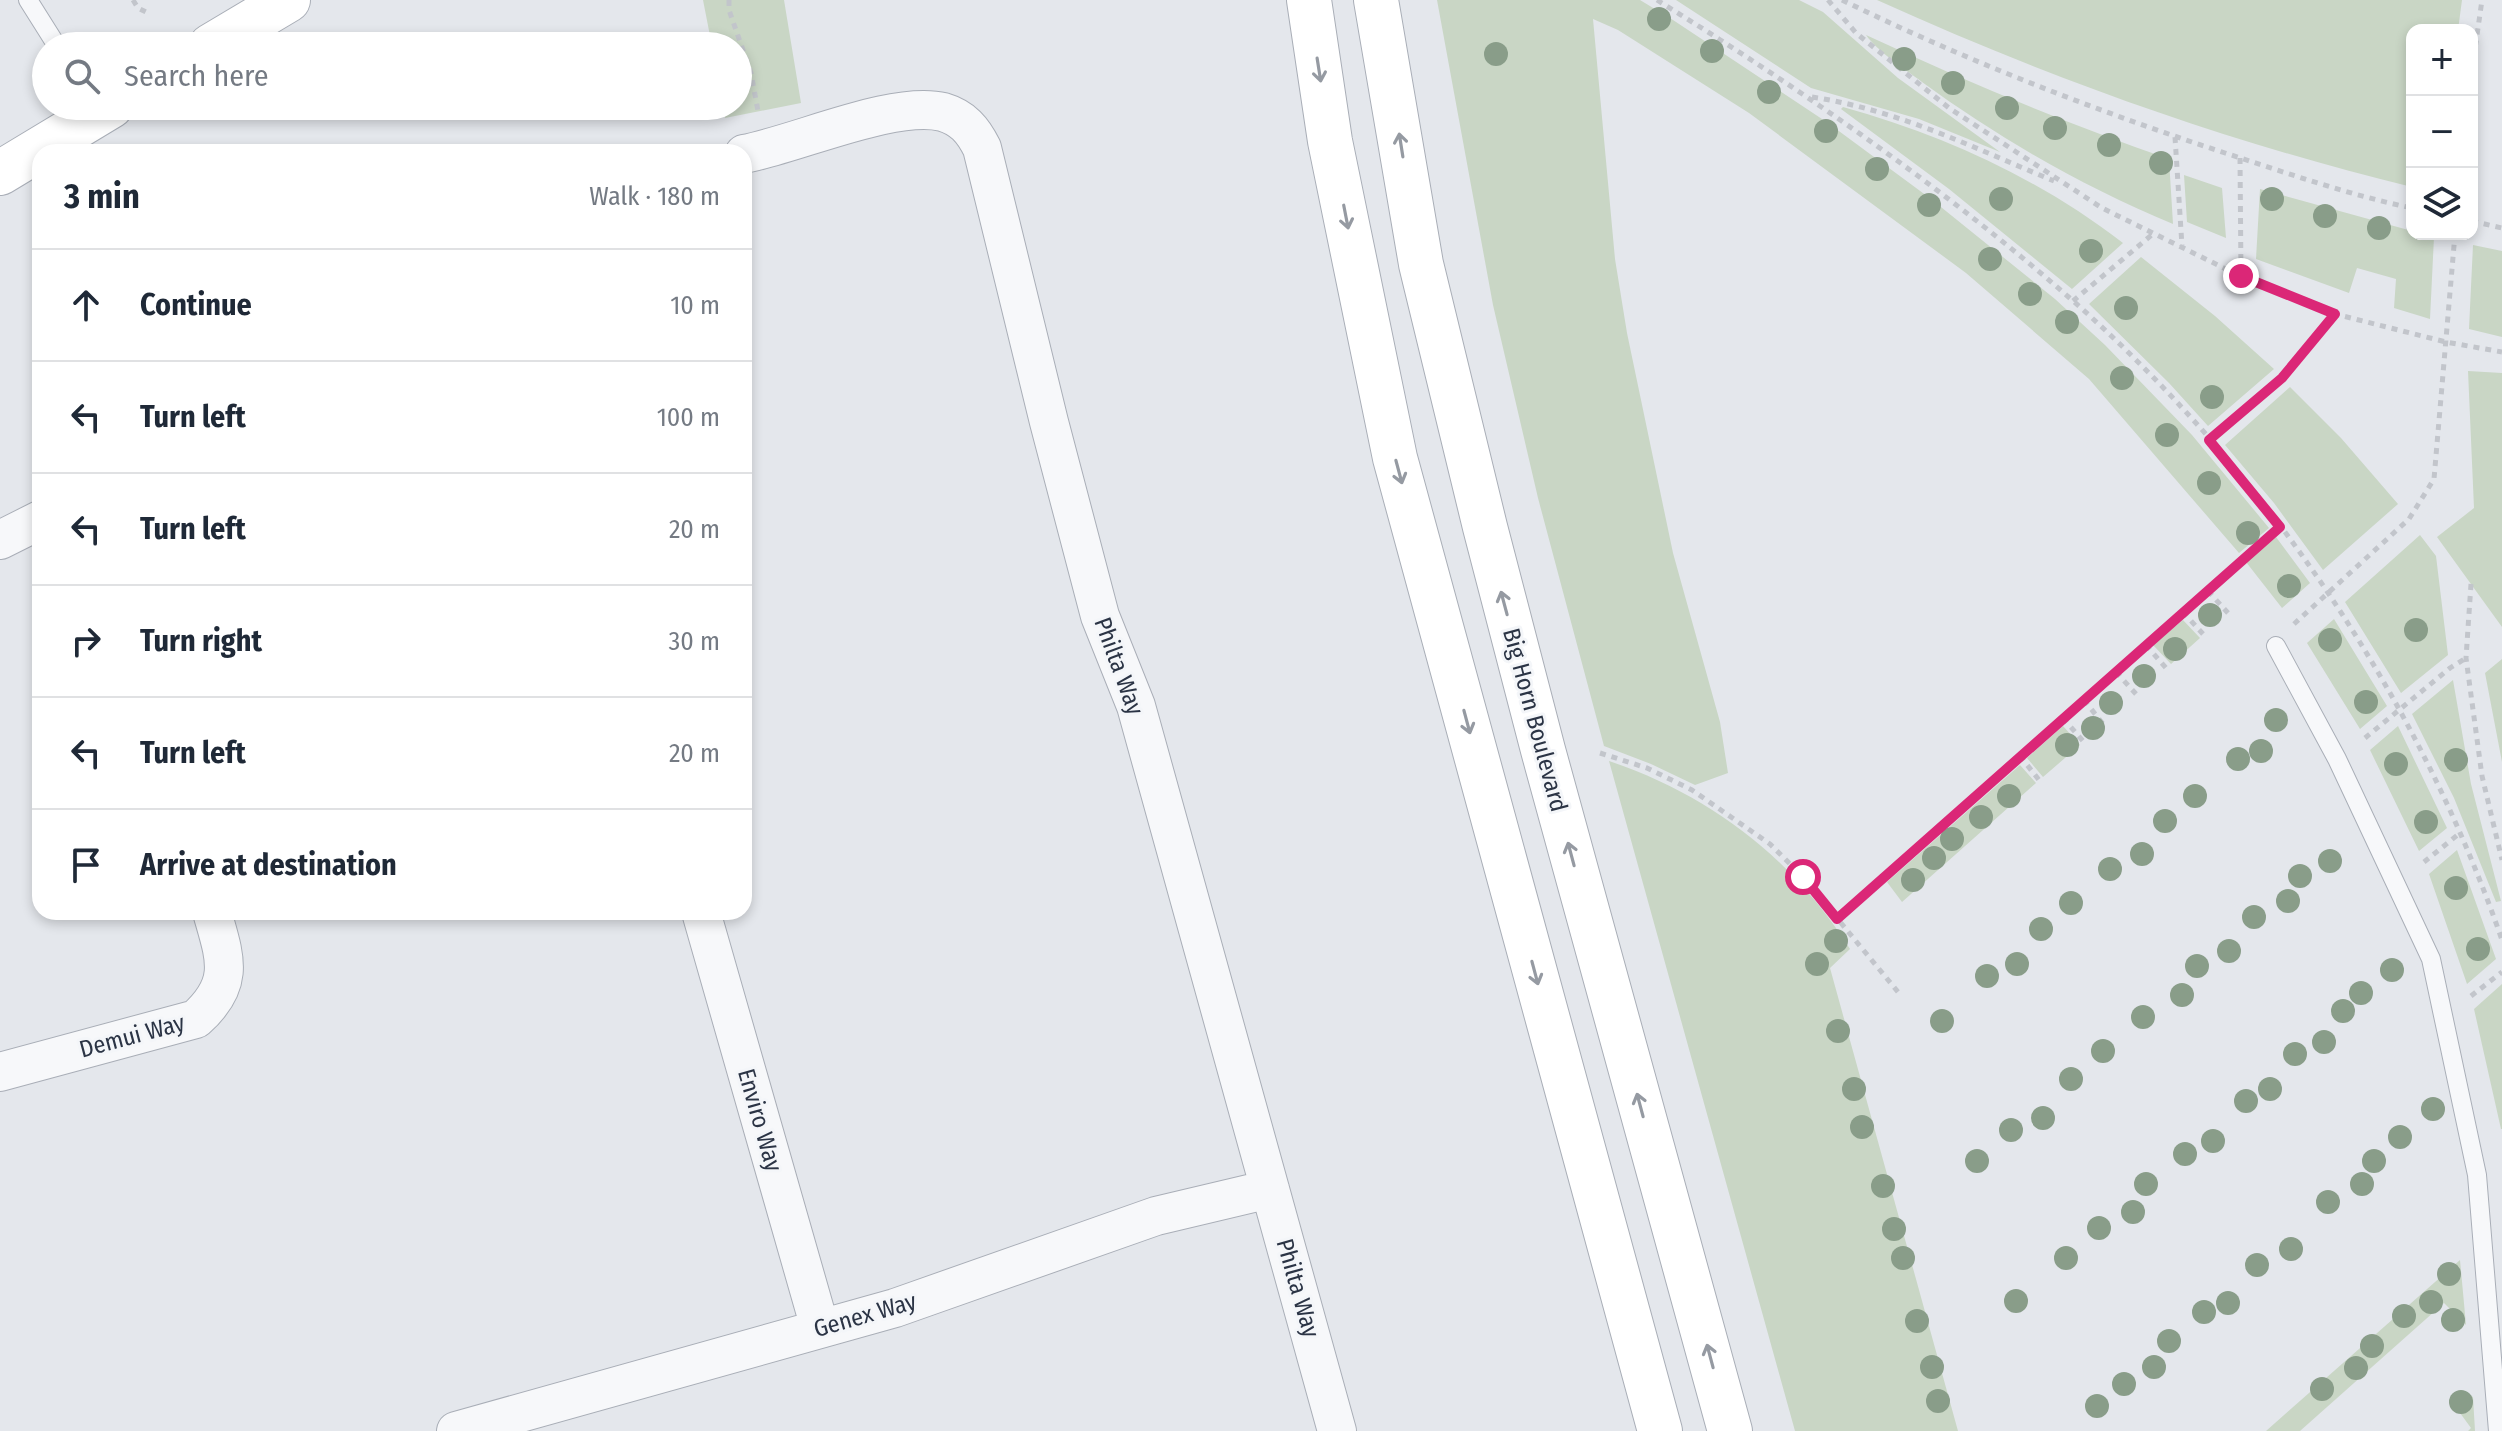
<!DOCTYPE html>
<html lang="en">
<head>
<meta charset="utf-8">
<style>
	:root { --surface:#fff; --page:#f6f6f7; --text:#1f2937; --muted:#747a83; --line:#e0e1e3 }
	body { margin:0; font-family:"Fira Sans Condensed",sans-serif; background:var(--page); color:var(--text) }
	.controls { position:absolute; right:24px; top:24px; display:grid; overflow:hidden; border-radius:16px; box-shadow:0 4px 12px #0003 }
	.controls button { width:72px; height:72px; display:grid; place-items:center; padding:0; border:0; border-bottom:2px solid var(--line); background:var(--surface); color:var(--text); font:40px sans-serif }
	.stop { position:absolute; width:24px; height:24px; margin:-18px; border:6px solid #db2777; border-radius:50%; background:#fff }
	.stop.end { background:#db2777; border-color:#fff; box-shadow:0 2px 8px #0008 }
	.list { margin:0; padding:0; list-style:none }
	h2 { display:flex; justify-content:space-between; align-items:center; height:104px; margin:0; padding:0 32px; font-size:34px }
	h2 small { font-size:26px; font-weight:400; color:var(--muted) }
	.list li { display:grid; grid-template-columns:52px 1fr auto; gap:24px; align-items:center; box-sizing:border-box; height:112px; padding:0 32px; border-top:2px solid var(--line) }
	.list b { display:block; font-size:30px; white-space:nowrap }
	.list em { font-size:26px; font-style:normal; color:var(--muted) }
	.icon { flex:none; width:44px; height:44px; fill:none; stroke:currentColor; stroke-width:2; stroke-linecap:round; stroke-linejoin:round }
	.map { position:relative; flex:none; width:2502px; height:1431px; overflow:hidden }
	.search { position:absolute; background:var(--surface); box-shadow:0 4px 12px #0003; left:32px; top:32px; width:720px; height:88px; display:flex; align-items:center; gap:20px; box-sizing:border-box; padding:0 28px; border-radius:44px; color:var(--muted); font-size:30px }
	.panel { position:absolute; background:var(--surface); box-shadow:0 4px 12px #0003; left:32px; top:144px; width:720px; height:776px; border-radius:24px }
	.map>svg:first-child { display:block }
	.green { fill:#c9d6c5 }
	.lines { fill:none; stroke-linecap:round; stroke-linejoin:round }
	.lane-casing { stroke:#a9aeb7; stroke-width:20 }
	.street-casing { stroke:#a9aeb7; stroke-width:40 }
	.secondary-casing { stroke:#a9aeb7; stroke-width:46 }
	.path { stroke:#c2c5cb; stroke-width:5; stroke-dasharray:6 6; stroke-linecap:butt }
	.lane { stroke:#f7f8fa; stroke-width:18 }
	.street { stroke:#f7f8fa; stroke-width:38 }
	.secondary { stroke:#fff; stroke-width:44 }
	.tree { fill:#899d89 }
	.oneway { stroke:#959aa2 }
	.route { stroke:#db2777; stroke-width:10 }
	.labels { text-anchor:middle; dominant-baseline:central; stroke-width:6; stroke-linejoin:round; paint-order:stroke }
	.street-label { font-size:24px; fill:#2b3445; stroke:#f4f6f9 }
</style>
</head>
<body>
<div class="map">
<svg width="2502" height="1431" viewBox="0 0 2502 1431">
	<rect width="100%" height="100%" fill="#e4e7ec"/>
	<path class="green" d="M703 0H784L801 103 725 118 723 106H738V46H712Z
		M1437 0H1640L1673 20 1828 123 1931 199 2055 299 2105 345 2192 435 2269 528 2239 553 2089 379 1966 273 1749 113 1618 30 1593 19 1615 259 1627 333 1673 553 1720 722 1728 773 1695 785 1651 764 1604 746 1538 498 1493 305Z
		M1676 0H1799L1823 12 1898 78 2000 152 1919 119 1811 88Z
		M1877 0H2462L2458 30H2412V187C2228 142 2049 78 1877 0Z
		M1866 35C1965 81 2065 123 2169 159L2173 224C2084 187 2000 139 1922 82 1904 68 1878 52 1866 35Z
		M1843 107C1944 135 2040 179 2123 243L2072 289 1949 189 1841 109Z
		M2184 175 2222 188 2226 238 2187 222Z
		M2260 189 2412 231V234L2434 237 2430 319 2394 308 2396 279 2357 268 2349 293 2256 259Z
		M2473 245 2502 251V337L2469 329Z
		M2141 257 2215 316 2274 369 2208 426 2169 383 2089 304Z
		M2468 371 2502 373V627L2437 537 2474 508Z
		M2290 387 2341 438 2398 504 2323 570 2274 503 2225 445Z
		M2420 535 2436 556 2448 655 2401 693 2345 602Z
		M2276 537 2310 583 2282 608 2246 562Z
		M2334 619 2387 706 2360 729 2307 643Z
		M2183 620 2200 638 2171 664 2153 645Z
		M2502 659V762L2485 673Z
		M2453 680 2471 784 2501 901 2496 902 2454 798 2412 714Z
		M2063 726 2080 745 2043 777 2027 758Z
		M2398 726 2447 828 2419 851 2370 750Z
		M1609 761C1710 795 1793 858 1850 949L1830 968 1958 1431H1795Z
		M2020 765 2036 783 1902 902 1887 882Z
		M2457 850 2496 959 2467 984 2429 874Z
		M2502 984V1129H2501L2474 1009Z
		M2460 1260 2466 1325 2444 1303 2300 1431H2266Z
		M2464 1391 2473 1397 2475 1431H2468L2471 1428 2452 1402Z"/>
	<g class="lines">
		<defs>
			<path id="lane" d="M28 0 57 46
				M2276 646 2337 759 2431 959 2477 1175 2498 1431"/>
			<path id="street" d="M744 154C797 144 894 100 943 112 963 118 973 130 982 148L1049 422 1100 616 1136 706 1337 1431
				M0 540 40 520
				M701 912 820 1328
				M0 1072 196 1019C236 983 225 958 212 912
				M456 1431 895 1308 1156 1216 1270 1189"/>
			<path id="secondary" d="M1309 0 1330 141 1395 458 1660 1431
				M1376 0 1421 264 1485 527 1543 750 1730 1431
				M211 46 288 0
				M0 173 111 106"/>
		</defs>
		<use href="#lane" class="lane-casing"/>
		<use href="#street" class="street-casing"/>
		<use href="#secondary" class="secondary-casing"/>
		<path class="path" d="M133 0 138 8 146 12
			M729 0V10L751 73 758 111
			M1657 0C1802 90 1943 187 2072 300 2265 470 2418 697 2502 940
			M1828 0 1856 33 1949 108 2102 208 2234 273 2335 314 2446 342 2502 352
			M1842 0C1967 61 2094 110 2225 153 2287 173 2349 195 2412 208
			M2472 70 2482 0
			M1812 97C1898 110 1974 148 2054 181
			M2175 137 2182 246
			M2240 158 2241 276
			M2472 221 2502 228
			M2073 301 2154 233
			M2209 440 2282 378 2335 314
			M2471 584 2466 658 2482 776 2502 860
			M2208 591 2228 613
			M2183 612 2203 634
			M2294 624 2409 519 2434 479 2455 234
			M2146 645 2166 668
			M2116 672 2136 694
			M2084 700 2103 724
			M2063 718 2083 741
			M2365 738 2450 668 2466 658
			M1600 753 1647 768 1692 790 1770 844 1803 877 1898 992
			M2020 756 2039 780
			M2424 862 2460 833
			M1837 919 2280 527
			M2471 996 2502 972"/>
		<use href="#lane" class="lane"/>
		<use href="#street" class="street"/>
		<use href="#secondary" class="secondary"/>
	</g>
	<g class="tree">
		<circle cx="1659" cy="19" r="12"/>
		<circle cx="1712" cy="51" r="12"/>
		<circle cx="1496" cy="54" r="12"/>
		<circle cx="1904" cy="59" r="12"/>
		<circle cx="1953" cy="83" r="12"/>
		<circle cx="1769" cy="92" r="12"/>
		<circle cx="2007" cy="108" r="12"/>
		<circle cx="2055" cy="128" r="12"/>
		<circle cx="1826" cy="131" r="12"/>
		<circle cx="2109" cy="145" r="12"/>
		<circle cx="2161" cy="163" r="12"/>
		<circle cx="1877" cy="169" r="12"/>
		<circle cx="2001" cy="199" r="12"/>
		<circle cx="2272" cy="199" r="12"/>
		<circle cx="1929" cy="205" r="12"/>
		<circle cx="2325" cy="216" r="12"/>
		<circle cx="2379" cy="228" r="12"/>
		<circle cx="2091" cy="251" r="12"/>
		<circle cx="1990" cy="259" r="12"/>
		<circle cx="2030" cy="294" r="12"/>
		<circle cx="2126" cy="308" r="12"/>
		<circle cx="2067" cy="322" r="12"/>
		<circle cx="2122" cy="378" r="12"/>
		<circle cx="2212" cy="397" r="12"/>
		<circle cx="2167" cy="435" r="12"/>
		<circle cx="2209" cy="483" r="12"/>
		<circle cx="2248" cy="533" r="12"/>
		<circle cx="2289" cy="586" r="12"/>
		<circle cx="2210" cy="615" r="12"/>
		<circle cx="2416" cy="630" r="12"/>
		<circle cx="2330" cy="640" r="12"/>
		<circle cx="2175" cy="649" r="12"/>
		<circle cx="2144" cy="676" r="12"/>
		<circle cx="2366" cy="702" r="12"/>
		<circle cx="2111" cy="703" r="12"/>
		<circle cx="2276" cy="720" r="12"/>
		<circle cx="2093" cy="728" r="12"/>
		<circle cx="2067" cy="745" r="12"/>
		<circle cx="2261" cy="751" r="12"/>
		<circle cx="2238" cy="759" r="12"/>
		<circle cx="2456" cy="760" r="12"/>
		<circle cx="2396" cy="764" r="12"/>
		<circle cx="2009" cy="796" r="12"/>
		<circle cx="2195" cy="796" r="12"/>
		<circle cx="1981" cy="817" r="12"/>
		<circle cx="2165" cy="821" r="12"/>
		<circle cx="2426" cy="822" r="12"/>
		<circle cx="1952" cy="839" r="12"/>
		<circle cx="2142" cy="854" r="12"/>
		<circle cx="1934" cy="858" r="12"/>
		<circle cx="2330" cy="861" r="12"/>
		<circle cx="2110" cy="869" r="12"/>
		<circle cx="2300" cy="876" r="12"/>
		<circle cx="1913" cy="880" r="12"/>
		<circle cx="2456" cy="888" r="12"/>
		<circle cx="2288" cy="901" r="12"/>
		<circle cx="2071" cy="903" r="12"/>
		<circle cx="2254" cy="917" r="12"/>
		<circle cx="2041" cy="929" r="12"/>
		<circle cx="1836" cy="941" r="12"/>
		<circle cx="2478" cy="949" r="12"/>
		<circle cx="2229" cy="951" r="12"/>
		<circle cx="1817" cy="964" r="12"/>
		<circle cx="2017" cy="964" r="12"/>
		<circle cx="2197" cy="966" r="12"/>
		<circle cx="2392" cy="970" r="12"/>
		<circle cx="1987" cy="976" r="12"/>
		<circle cx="2361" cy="993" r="12"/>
		<circle cx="2182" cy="995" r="12"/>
		<circle cx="2343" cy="1011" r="12"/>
		<circle cx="2143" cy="1017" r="12"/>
		<circle cx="1942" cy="1021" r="12"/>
		<circle cx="1838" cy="1031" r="12"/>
		<circle cx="2324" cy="1042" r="12"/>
		<circle cx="2103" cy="1051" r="12"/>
		<circle cx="2295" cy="1054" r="12"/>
		<circle cx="2071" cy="1079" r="12"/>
		<circle cx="1854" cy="1089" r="12"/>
		<circle cx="2270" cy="1089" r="12"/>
		<circle cx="2246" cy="1101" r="12"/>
		<circle cx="2433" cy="1109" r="12"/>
		<circle cx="2043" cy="1118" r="12"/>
		<circle cx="1862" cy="1127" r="12"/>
		<circle cx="2011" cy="1130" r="12"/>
		<circle cx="2400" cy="1137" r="12"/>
		<circle cx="2213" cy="1141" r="12"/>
		<circle cx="2185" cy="1154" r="12"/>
		<circle cx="1977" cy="1161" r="12"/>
		<circle cx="2374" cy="1161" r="12"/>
		<circle cx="2146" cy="1184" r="12"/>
		<circle cx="2362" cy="1184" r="12"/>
		<circle cx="1883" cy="1186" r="12"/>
		<circle cx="2328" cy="1202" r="12"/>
		<circle cx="2133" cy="1212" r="12"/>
		<circle cx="2099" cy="1228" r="12"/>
		<circle cx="1894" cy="1229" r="12"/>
		<circle cx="2291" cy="1249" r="12"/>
		<circle cx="1903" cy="1258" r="12"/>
		<circle cx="2066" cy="1258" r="12"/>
		<circle cx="2257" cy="1265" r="12"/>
		<circle cx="2449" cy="1274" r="12"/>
		<circle cx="2016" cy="1301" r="12"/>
		<circle cx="2431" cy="1302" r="12"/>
		<circle cx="2228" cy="1303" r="12"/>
		<circle cx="2204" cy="1312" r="12"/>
		<circle cx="2404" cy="1316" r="12"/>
		<circle cx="2453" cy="1320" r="12"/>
		<circle cx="1917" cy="1321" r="12"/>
		<circle cx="2169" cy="1341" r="12"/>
		<circle cx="2372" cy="1346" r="12"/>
		<circle cx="1932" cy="1367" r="12"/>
		<circle cx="2154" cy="1367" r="12"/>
		<circle cx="2356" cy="1368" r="12"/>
		<circle cx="2124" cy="1384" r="12"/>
		<circle cx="2322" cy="1389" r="12"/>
		<circle cx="1938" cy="1401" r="12"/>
		<circle cx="2461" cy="1402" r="12"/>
		<circle cx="2097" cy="1406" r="12"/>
	</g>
	<defs><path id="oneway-shaft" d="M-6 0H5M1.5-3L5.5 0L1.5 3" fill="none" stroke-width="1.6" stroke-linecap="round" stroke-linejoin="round" transform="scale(2)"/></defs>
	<g class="oneway">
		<use href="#oneway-shaft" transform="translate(1319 70) rotate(81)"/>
		<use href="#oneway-shaft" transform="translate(1401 145) rotate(-99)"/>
		<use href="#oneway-shaft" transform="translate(1346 217) rotate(79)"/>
		<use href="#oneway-shaft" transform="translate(1399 472) rotate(75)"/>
		<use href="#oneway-shaft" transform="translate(1504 603) rotate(-105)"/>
		<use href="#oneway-shaft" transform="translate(1467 722) rotate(75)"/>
		<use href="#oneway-shaft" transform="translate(1571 854) rotate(-105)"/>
		<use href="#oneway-shaft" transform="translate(1535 973) rotate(75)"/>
		<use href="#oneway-shaft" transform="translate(1640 1105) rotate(-105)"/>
		<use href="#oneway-shaft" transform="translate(1710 1356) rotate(-105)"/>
	</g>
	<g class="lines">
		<path class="route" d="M1803 877 1837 919 2280 527 2209 440 2282 378 2335 314 2241 276"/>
	</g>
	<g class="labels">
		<g class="street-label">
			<text transform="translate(1119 666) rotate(70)">Philta Way</text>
			<text transform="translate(1535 720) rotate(75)">Big Horn Boulevard</text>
			<text transform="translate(132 1036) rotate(-15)">Demui Way</text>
			<text transform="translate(760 1120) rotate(74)">Enviro Way</text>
			<text transform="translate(1298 1288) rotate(74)">Philta Way</text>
			<text transform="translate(865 1315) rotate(-16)">Genex Way</text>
		</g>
	</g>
</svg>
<div class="controls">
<button>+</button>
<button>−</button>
<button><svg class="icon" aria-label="layers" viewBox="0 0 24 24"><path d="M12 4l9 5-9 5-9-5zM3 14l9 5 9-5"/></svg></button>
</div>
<div class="stop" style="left:1803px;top:877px"></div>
<div class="stop end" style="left:2241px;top:276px"></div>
<div class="search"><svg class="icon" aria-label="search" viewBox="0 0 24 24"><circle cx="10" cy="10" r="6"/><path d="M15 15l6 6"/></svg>Search here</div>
<section class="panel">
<h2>3 min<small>Walk · 180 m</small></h2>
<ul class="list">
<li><svg class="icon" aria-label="ahead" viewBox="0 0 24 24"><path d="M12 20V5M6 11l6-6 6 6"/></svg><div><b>Continue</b></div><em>10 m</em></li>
<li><svg class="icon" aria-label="left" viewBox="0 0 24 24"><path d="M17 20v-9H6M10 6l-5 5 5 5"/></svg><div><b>Turn left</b></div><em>100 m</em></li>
<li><svg class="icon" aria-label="left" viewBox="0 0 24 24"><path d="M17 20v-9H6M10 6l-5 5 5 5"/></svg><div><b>Turn left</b></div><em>20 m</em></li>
<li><svg class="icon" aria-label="right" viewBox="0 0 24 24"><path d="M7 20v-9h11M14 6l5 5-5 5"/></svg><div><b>Turn right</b></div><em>30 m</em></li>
<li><svg class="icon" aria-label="left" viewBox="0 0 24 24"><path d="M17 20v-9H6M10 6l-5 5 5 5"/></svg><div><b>Turn left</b></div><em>20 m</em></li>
<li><svg class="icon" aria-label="arrive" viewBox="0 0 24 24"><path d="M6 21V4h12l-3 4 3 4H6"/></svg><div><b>Arrive at destination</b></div></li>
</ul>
</section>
</div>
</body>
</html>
